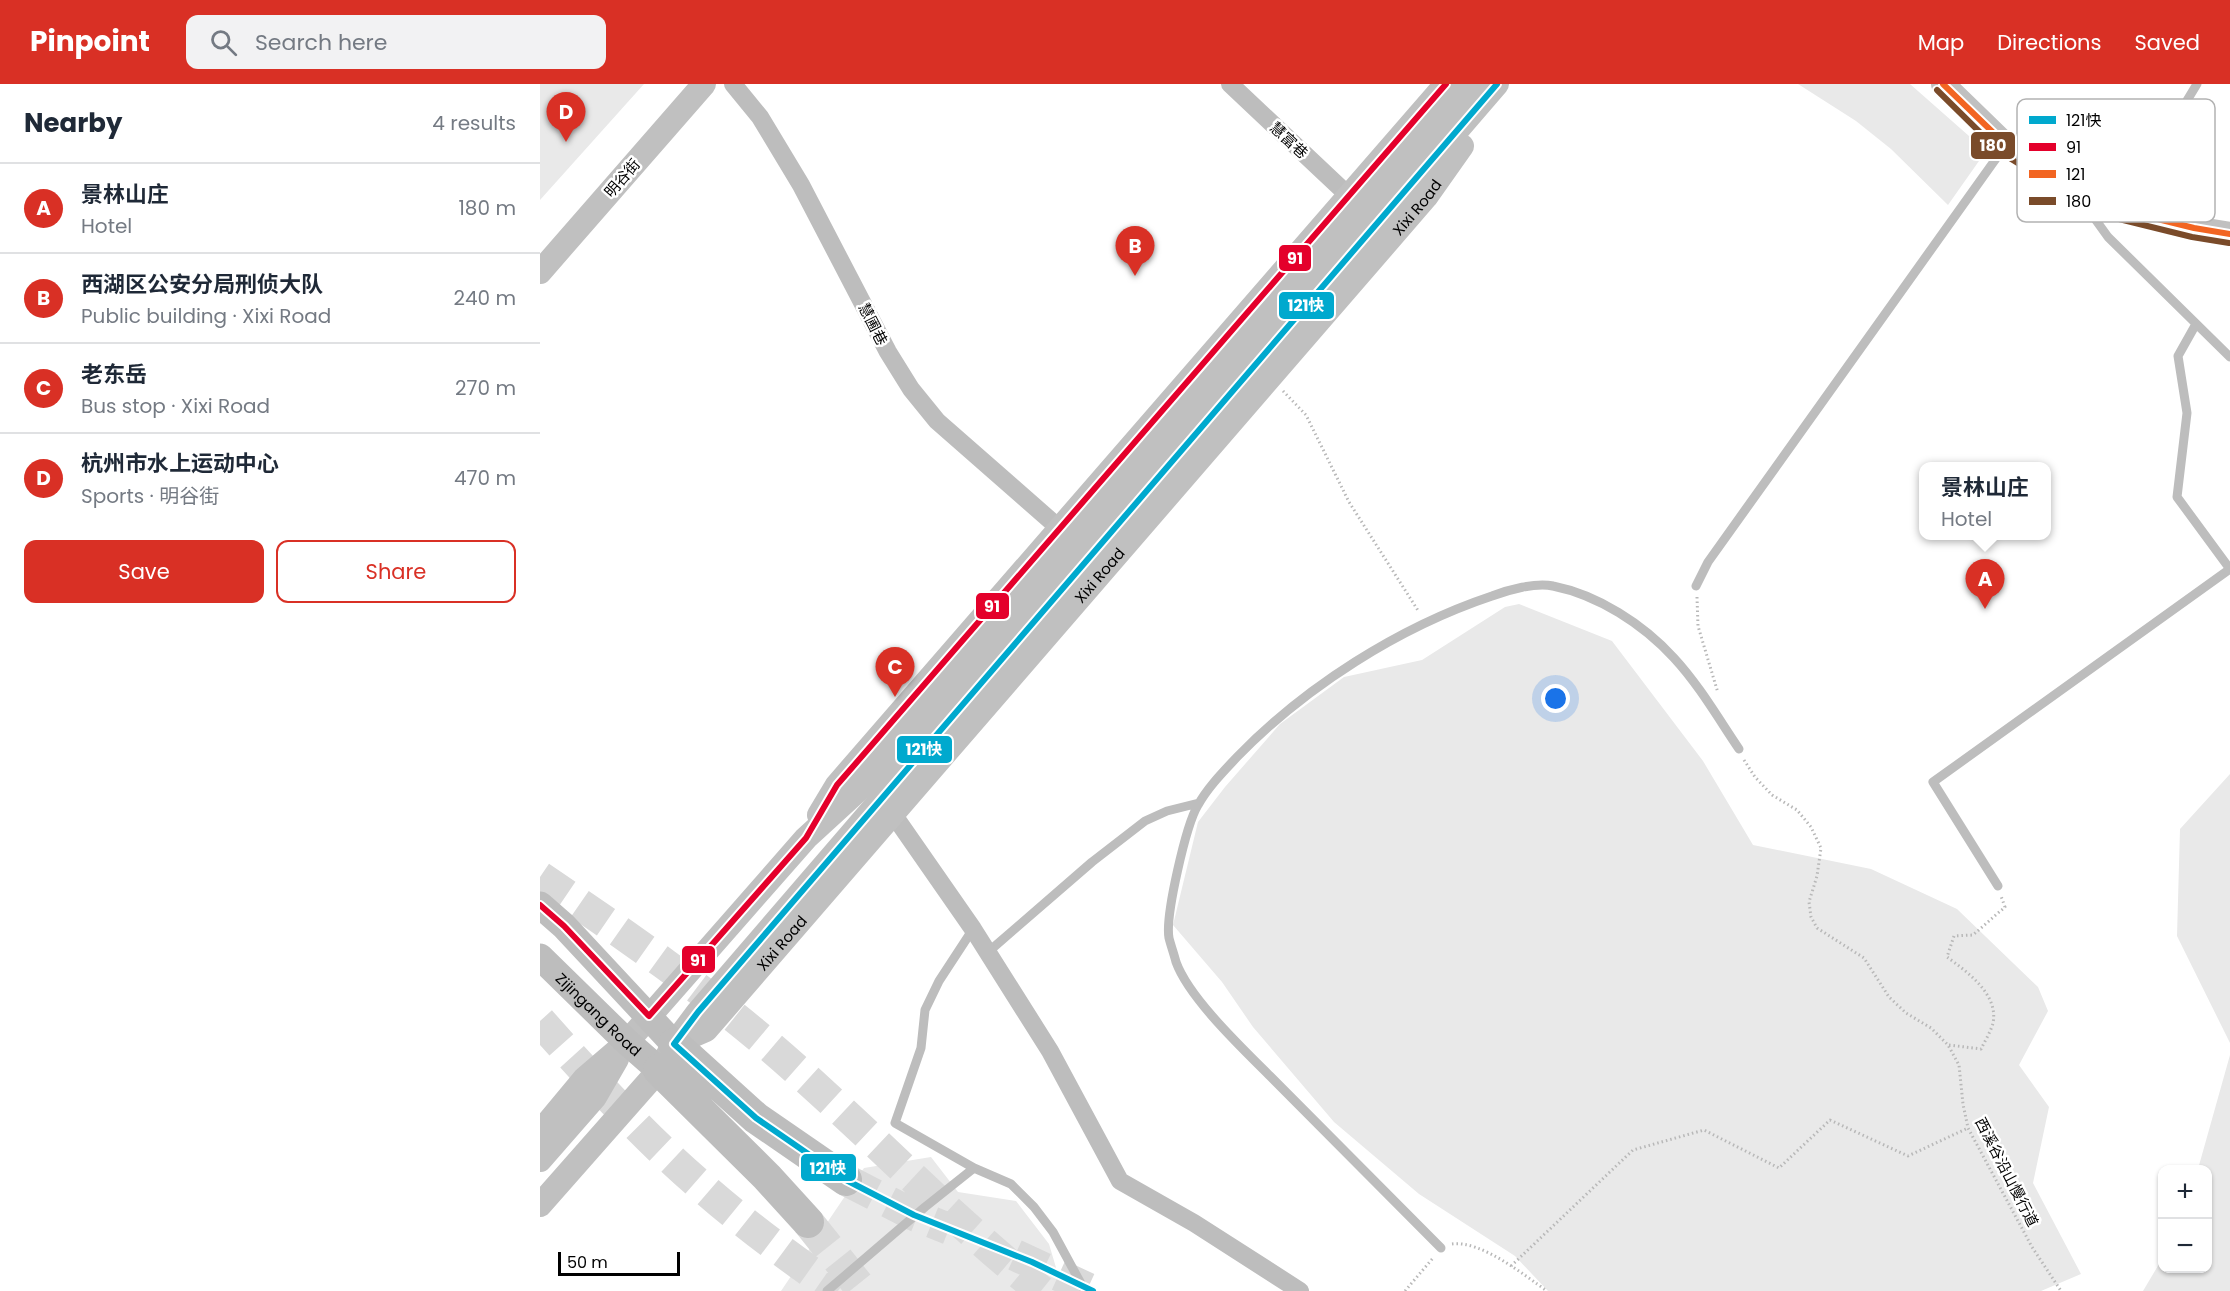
<!DOCTYPE html>
<html lang="en">
<head>
<meta charset="utf-8">
<style>
	:root { --surface:#fff; --page:#f2f2f3; --text:#1f2937; --muted:#747a83; --line:#e0e1e3; --accent:#d93025 }
	body { margin:0; font-family:Poppins,"Noto Sans SC",sans-serif; background:var(--page); color:var(--text) }
	.controls { position:absolute; right:18px; bottom:18px; display:grid; overflow:hidden; border-radius:12px; box-shadow:0 2px 4px #0004 }
	.controls button { width:54px; height:54px; display:grid; place-items:center; padding:0; border:0; border-bottom:2px solid var(--line); background:var(--surface); color:var(--text); font:30px sans-serif }
	.scale { position:absolute; left:18px; bottom:15px; width:122px; box-sizing:border-box; padding-left:6px; border:3px solid #000; border-top:0; font-size:16px; line-height:21px; white-space:nowrap; color:#000; -webkit-text-stroke:4px #fff; paint-order:stroke }
	.you { position:absolute; left:1016px; top:615px; width:21px; height:21px; margin:-15px; border:4px solid #fff; border-radius:50%; background:#1a73e8; box-shadow:0 0 0 9px #1a73e833 }
	.badge { display:grid; place-items:center; width:39px; height:39px; border-radius:50%; background:var(--accent); color:#fff; font-size:20px; font-weight:700 }
	.pin { position:absolute; translate:-50% -50px; filter:drop-shadow(0 2px 3px #0008) }
	.pin::after { content:''; position:absolute; top:32px; width:21px; height:18px; background:inherit; clip-path:polygon(0 0,100% 0,50% 100%) }
	.popup { position:absolute; left:1379px; top:378px; width:132px; height:78px; box-sizing:border-box; display:grid; place-content:center; border-radius:12px; background:var(--surface); filter:drop-shadow(0 2px 4px #0005); font-size:20px; white-space:nowrap; color:var(--muted) }
	.popup b { font-size:22px; color:var(--text) }
	.popup::after { content:''; position:absolute; left:50%; top:100%; margin-left:-12px; border:12px solid transparent; border-top-color:var(--surface) }
	.list { margin:0; padding:0; list-style:none }
	h2 { display:flex; justify-content:space-between; align-items:center; height:78px; margin:0; padding:0 24px; font-size:26px }
	h2 small { font-size:20px; font-weight:400; color:var(--muted) }
	.list li { display:grid; grid-template-columns:39px 1fr auto; gap:18px; align-items:center; box-sizing:border-box; height:90px; padding:0 24px; border-top:2px solid var(--line) }
	.list b { display:block; font-size:22px; white-space:nowrap }
	.list p { margin:0; font-size:20px; white-space:nowrap; color:var(--muted) }
	.list em { font-size:20px; font-style:normal; color:var(--muted) }
	.actions { display:flex; gap:12px; padding:18px 24px }
	.actions a { flex:1; padding:14px 0; border:2px solid var(--accent); border-radius:12px; text-align:center; font-size:21px; color:var(--accent) }
	.actions .main { background:var(--accent); color:#fff }
	.icon { flex:none; width:33px; height:33px; fill:none; stroke:currentColor; stroke-width:2; stroke-linecap:round; stroke-linejoin:round }
	.map { position:relative; flex:none; width:1690px; height:1207px; overflow:hidden }
	header { display:flex; align-items:center; gap:36px; box-sizing:border-box; height:84px; padding:0 30px; background:var(--accent); color:#fff }
	header strong { font-size:28px }
	nav { display:flex; gap:33px; margin-inline-start:auto; font-size:21px }
	.search { width:420px; height:54px; background:var(--page); display:flex; align-items:center; gap:15px; box-sizing:border-box; padding:0 21px; border-radius:12px; color:var(--muted); font-size:22px }
	main { display:flex }
	aside { flex:1; background:var(--surface) }
	.map>svg:first-child { display:block }
	.green { fill:#e9e9e9 }
	.lines { fill:none; stroke-linecap:round; stroke-linejoin:round }
	.highway-tunnel { stroke:#d9d9d9; stroke-width:32; stroke-dasharray:32 16; stroke-linecap:butt }
	.path { stroke:#b8b8b8; stroke-width:3; stroke-dasharray:1.5 3; stroke-linecap:butt }
	.lane { stroke:#bdbdbd; stroke-width:9 }
	.street { stroke:#bdbdbd; stroke-width:18 }
	.secondary { stroke:#c0c0c0; stroke-width:24 }
	.primary { stroke:#bdbdbd; stroke-width:27 }
	.highway { stroke:#bdbdbd; stroke-width:32 }
	.bus-1-casing { stroke:#fff; stroke-width:10 }
	.bus-2-casing { stroke:#fff; stroke-width:10 }
	.bus-3-casing { stroke:#fff; stroke-width:10 }
	.bus-4-casing { stroke:#fff; stroke-width:10 }
	.bus-1 { stroke:#00a9ce; stroke-width:6 }
	.bus-2 { stroke:#e4002b; stroke-width:6 }
	.bus-3 { stroke:#f26522; stroke-width:6 }
	.bus-4 { stroke:#7a4b2a; stroke-width:6 }
	.labels { text-anchor:middle; dominant-baseline:central; stroke-width:5; stroke-linejoin:round; paint-order:stroke }
	.street-label { font-size:15px; fill:#000; stroke:#fff }
	.key { fill:#fff; stroke:#b2b2b2; stroke-width:1.5 }
	.key-label { font-size:16px; fill:#000 }
	.line-badge { stroke:#fff; stroke-width:2 }
	.badge-label { font-size:16px; text-anchor:middle; font-weight:bold; fill:#fff }
</style>
</head>
<body>
<header>
<strong>Pinpoint</strong>
<div class="search"><svg class="icon" aria-label="search" viewBox="0 0 24 24"><circle cx="10" cy="10" r="6"/><path d="M15 15l6 6"/></svg>Search here</div>
<nav><a>Map</a><a>Directions</a><a>Saved</a></nav>
</header>
<main>
<aside>
<h2>Nearby<small>4 results</small></h2>
<ul class="list">
<li><span class="badge">A</span><div><b>景林山庄</b><p>Hotel</p></div><em>180 m</em></li>
<li><span class="badge">B</span><div><b>西湖区公安分局刑侦大队</b><p>Public building · Xixi Road</p></div><em>240 m</em></li>
<li><span class="badge">C</span><div><b>老东岳</b><p>Bus stop · Xixi Road</p></div><em>270 m</em></li>
<li><span class="badge">D</span><div><b>杭州市水上运动中心</b><p>Sports · 明谷街</p></div><em>470 m</em></li>
</ul>
<div class="actions"><a class="main">Save</a><a>Share</a></div>
</aside>
<div class="map">
<svg width="1690" height="1207" viewBox="0 0 1690 1207">
	<rect width="100%" height="100%" fill="#fff"/>
	<path class="green" d="M0 0H104L0 116Z
		M1258 0H1370L1446 67 1408 121 1351 65 1316 37Z
		M979 520 1072 557 1163 677 1213 761 1331 785 1417 825 1498 903 1508 927 1479 981 1509 1023 1493 1099 1541 1190 1501 1207H1008L975 1172 879 1110 794 1038 713 943 682 898 633 841 658 738 685 703 740 640 804 593 882 576 965 523Z
		M1690 690V959L1637 852 1640 745Z
		M1690 971V1207H1603L1622 1175V1184H1668V1086L1658 1085Z
		M391 1073 418 1108 476 1117 509 1160 523 1207H241L324 1084Z"/>
	<g class="lines">
		<path class="highway-tunnel" d="M0 793C78 846 155 899 227 960 321 1040 405 1130 501 1207
			M0 937C51 994 102 1051 160 1101 203 1139 250 1174 298 1207
			M306 1096 374 1131 409 1145
			M268 1138 323 1207
			M475 1171 553 1207"/>
		<path class="path" d="M743 307 766 331 809 418 879 528
			M1157 513 1158 542 1178 609
			M1204 676 1215 693 1232 711 1257 726 1271 743 1281 764 1277 792 1269 818 1271 833 1277 844 1324 874 1349 913 1366 929 1391 944 1408 961 1419 981 1423 1020 1428 1044 1492 1163 1521 1207
			M1409 961 1441 965C1445 957 1451 947 1453 939 1459 910 1426 887 1407 873L1414 852 1433 851 1465 823 1461 812
			M912 1160C941 1156 984 1191 1007 1207
			M971 1182 1093 1066 1164 1046 1239 1084 1290 1036 1368 1072 1428 1044
			M865 1207 893 1174"/>
		<path class="lane" d="M1540 114 1568 153 1690 273
			M1582 124 1657 0
			M1656 240 1638 272 1647 329 1637 413 1690 485
			M1156 502 1168 478 1465 62
			M1458 802 1393 698 1690 485
			M433 845 399 897 385 926 381 964 355 1039 434 1084 471 1100 494 1123 513 1148 545 1207
			M447 869 552 778 605 737 627 727 659 719
			M901 1164C844 1107 787 1050 730 992 702 964 649 914 636 878 634 870 631 862 629 854 625 832 646 741 658 721 668 703 683 688 697 673 765 603 859 543 952 512 968 506 996 498 1013 502 1058 511 1103 540 1134 574 1159 601 1178 634 1199 665
			M287 1207 385 1123 434 1084"/>
		<path class="street" d="M193 0 220 33 261 101 348 268 371 305 397 337 519 444
			M690 0 809 112
			M353 730 433 845 510 967 580 1097 654 1139 760 1207"/>
		<g class="secondary">
			<path d="M1403 0 1466 61 1533 103 1581 126 1654 144 1690 150"/>
			<path d="M0 188 164 0"/>
			<path d="M279 731 297 701 906 0"/>
			<path id="s1" d="M136 959 166 946 886 113 922 62"/>
			<path d="M0 1048 45 994 87 958 266 754 325 700 933 0"/>
			<path d="M0 1076 55 1013 77 975"/>
			<path d="M0 1121 119 986 134 960 158 928 957 0"/>
		</g>
		<g class="primary">
			<path d="M0 821 24 842 134 960"/>
			<path id="s2" d="M0 873 87 958 119 986"/>
		</g>
		<path class="highway" d="M134 960 216 1034 306 1096
			M119 986 227 1093 268 1138"/>
		<defs>
			<path id="bus-1" d="M553 1207 492 1178 374 1131 306 1096 216 1034 134 960 158 928 957 0"/>
			<path id="bus-2" d="M0 821 24 842 109 932 266 754 297 701 906 0"/>
			<path id="bus-3" d="M1403 0 1466 61 1533 103 1581 126 1654 144 1690 150"/>
			<path id="bus-4" d="M1397 6 1460 68 1529 111 1579 135 1652 153 1689 159"/>
		</defs>
		<use href="#bus-1" class="bus-1-casing"/>
		<use href="#bus-2" class="bus-2-casing"/>
		<use href="#bus-3" class="bus-3-casing"/>
		<use href="#bus-4" class="bus-4-casing"/>
		<use href="#bus-1" class="bus-1"/>
		<use href="#bus-2" class="bus-2"/>
		<use href="#bus-3" class="bus-3"/>
		<use href="#bus-4" class="bus-4"/>
	</g>
	<g class="labels">
		<g class="street-label">
			<text transform="translate(749 56) rotate(43)">慧富巷</text>
			<text transform="translate(82 94) rotate(-49)">明谷街</text>
			<text stroke="none"><textPath href="#s1" startOffset="1120">Xixi Road</textPath></text>
			<text transform="translate(333 240) rotate(63)">慧圃巷</text>
			<text stroke="none"><textPath href="#s1" startOffset="634">Xixi Road</textPath></text>
			<text stroke="none"><textPath href="#s1" startOffset="148">Xixi Road</textPath></text>
			<text stroke="none"><textPath href="#s2" startOffset="82">Zijingang Road</textPath></text>
			<text transform="translate(1467 1088) rotate(63)">西溪谷沿山慢行道</text>
		</g>
	</g>
	<rect x="1477" y="15" width="198" height="123" rx="9" class="key"/>
	<rect x="1489" y="32" width="27" height="8" fill="#00a9ce"/>
	<rect x="1489" y="59" width="27" height="8" fill="#e4002b"/>
	<rect x="1489" y="86" width="27" height="8" fill="#f26522"/>
	<rect x="1489" y="113" width="27" height="8" fill="#7a4b2a"/>
	<g class="key-label">
		<text x="1526" y="42">121快</text>
		<text x="1526" y="69">91</text>
		<text x="1526" y="96">121</text>
		<text x="1526" y="123">180</text>
	</g>
	<g class="line-badge">
		<rect x="1430" y="47" width="46" height="29" rx="6" fill="#7a4b2a"/>
		<rect x="738" y="160" width="34" height="28" rx="6" fill="#e4002b"/>
		<rect x="738" y="207" width="57" height="29" rx="6" fill="#00a9ce"/>
		<rect x="435" y="508" width="35" height="28" rx="6" fill="#e4002b"/>
		<rect x="356" y="651" width="57" height="29" rx="6" fill="#00a9ce"/>
		<rect x="141" y="861" width="35" height="29" rx="6" fill="#e4002b"/>
		<rect x="260" y="1069" width="57" height="29" rx="6" fill="#00a9ce"/>
	</g>
	<g class="badge-label">
		<text x="1453" y="67">180</text>
		<text x="755" y="180">91</text>
		<text x="766" y="227">121快</text>
		<text x="452" y="528">91</text>
		<text x="384" y="671">121快</text>
		<text x="158" y="882">91</text>
		<text x="288" y="1090">121快</text>
	</g>
</svg>
<div class="controls">
<button>+</button>
<button>−</button>
</div>
<div class="scale">50 m</div>
<div class="you"></div>
<div class="pin badge" style="left:1445px;top:525px">A</div>
<div class="popup"><b>景林山庄</b>Hotel</div>
<div class="pin badge" style="left:595px;top:192px">B</div>
<div class="pin badge" style="left:355px;top:613px">C</div>
<div class="pin badge" style="left:26px;top:58px">D</div>
</div>
</main>
</body>
</html>
